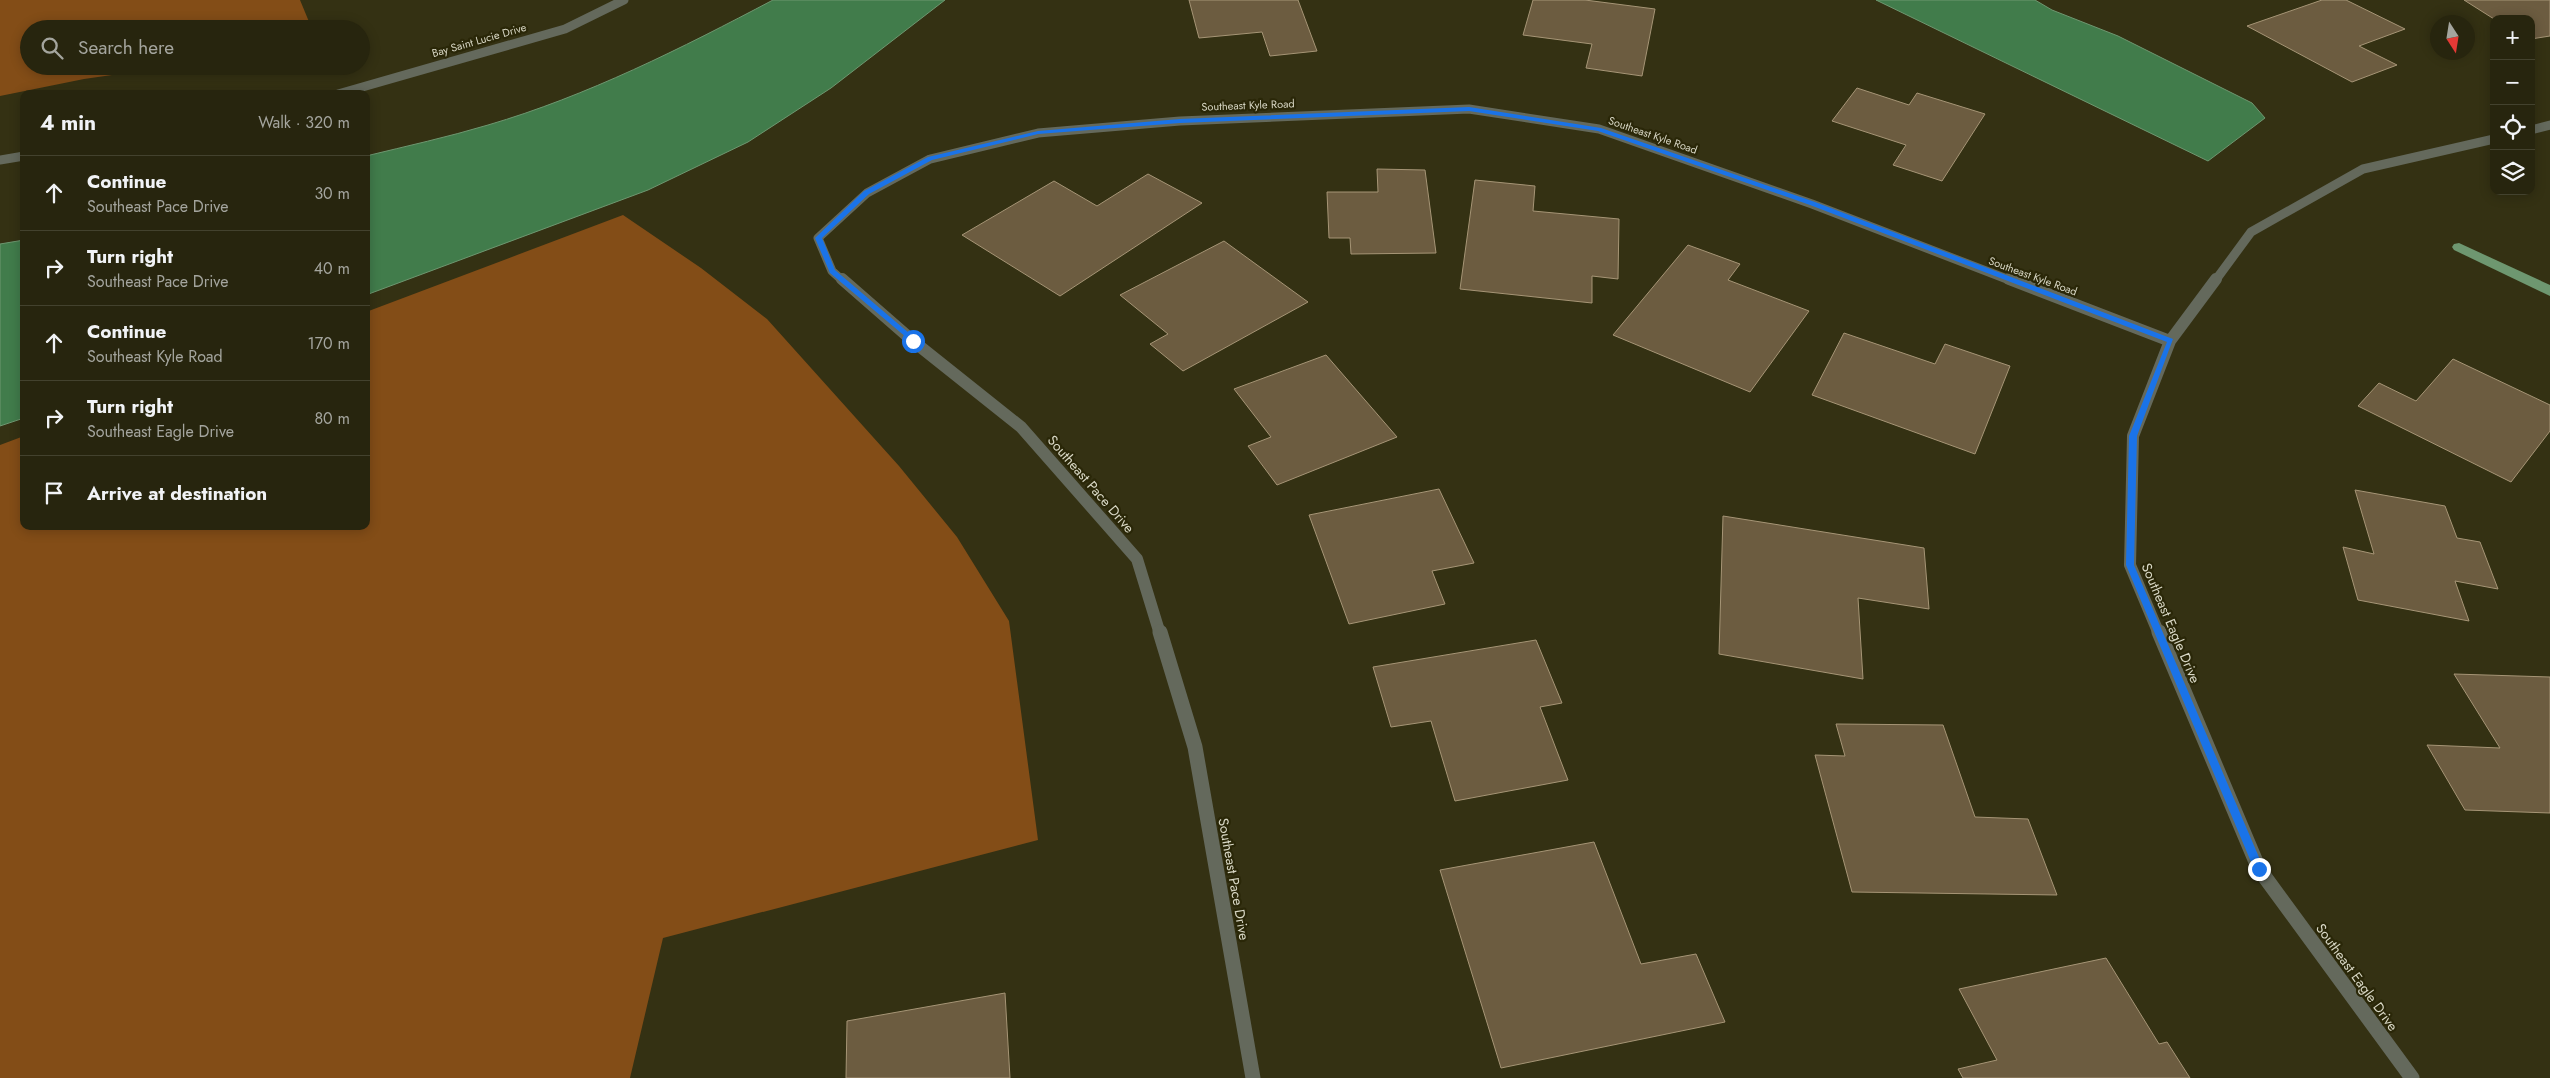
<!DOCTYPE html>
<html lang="en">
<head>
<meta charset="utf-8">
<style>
	:root { --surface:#27250e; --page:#2f2d17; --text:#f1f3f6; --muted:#a4a59e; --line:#43422e }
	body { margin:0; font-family:Jost,sans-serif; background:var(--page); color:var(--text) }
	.controls { position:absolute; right:15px; top:15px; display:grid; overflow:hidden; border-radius:10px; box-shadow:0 2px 12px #0003 }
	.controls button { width:45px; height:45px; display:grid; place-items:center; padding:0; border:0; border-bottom:1px solid var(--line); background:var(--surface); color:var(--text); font:25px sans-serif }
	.compass { position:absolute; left:2430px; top:15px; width:45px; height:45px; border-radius:50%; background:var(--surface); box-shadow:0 2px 12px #0003; rotate:168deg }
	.stop { position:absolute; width:15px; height:15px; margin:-11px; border:4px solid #1a73e8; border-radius:50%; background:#fff }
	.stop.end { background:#1a73e8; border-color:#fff; box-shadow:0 1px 5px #0008 }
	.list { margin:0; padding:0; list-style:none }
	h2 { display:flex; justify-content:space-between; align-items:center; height:65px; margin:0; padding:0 20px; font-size:21px }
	h2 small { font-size:16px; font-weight:400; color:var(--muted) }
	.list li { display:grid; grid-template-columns:32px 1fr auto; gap:15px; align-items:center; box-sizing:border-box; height:75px; padding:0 20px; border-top:1px solid var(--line) }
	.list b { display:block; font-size:19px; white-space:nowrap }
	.list p { margin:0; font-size:16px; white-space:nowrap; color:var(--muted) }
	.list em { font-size:16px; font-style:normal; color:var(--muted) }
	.icon { flex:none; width:28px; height:28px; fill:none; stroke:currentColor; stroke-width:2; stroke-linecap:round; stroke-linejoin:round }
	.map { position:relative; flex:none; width:2550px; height:1078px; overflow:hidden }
	.search { position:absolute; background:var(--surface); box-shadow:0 2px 12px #0003; left:20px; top:20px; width:350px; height:55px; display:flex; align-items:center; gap:12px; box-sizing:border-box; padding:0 18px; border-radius:28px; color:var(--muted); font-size:19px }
	.panel { position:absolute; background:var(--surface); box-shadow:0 2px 12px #0003; left:20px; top:90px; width:350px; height:440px; border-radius:10px }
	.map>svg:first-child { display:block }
	.forest { fill:#834d17 }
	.water { fill:#417c4b; stroke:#6e9770 }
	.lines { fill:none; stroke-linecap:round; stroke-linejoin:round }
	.stream { fill:#6e9770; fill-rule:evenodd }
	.building { fill:#6c5c40; stroke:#a69576 }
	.minor-far2 { stroke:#64695c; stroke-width:9 }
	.minor-far1 { stroke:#64695c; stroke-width:12 }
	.minor { stroke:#64695c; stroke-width:15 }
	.route { fill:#1a73e8 }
	.labels { text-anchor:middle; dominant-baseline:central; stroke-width:4.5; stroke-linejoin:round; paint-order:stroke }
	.far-street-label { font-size:11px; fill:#d8d7c5; stroke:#2a2708 }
	.street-label { font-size:14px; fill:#d8d7c5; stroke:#2a2708 }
</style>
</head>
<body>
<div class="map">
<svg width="2550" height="1078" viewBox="0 0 2550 1078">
	<rect width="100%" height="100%" fill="#343113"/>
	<path class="forest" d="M0 0H300L312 29H29V66H175L84 79 0 96Z
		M623 215 701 268 767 319 899 466 957 537 1009 621 1038 840 663 938 630 1078H0V445L24 436V526H366V312Z"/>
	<path class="water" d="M773 0H945L831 88 748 142 648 190 366 295V156C407 146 448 137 488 125 587 96 682 48 773 0Z
		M1876 0H2035L2052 10 2118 36 2252 103 2265 118 2208 161Z
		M24 240V418L0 426V244Z"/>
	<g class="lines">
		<path class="stream" d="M2459 243 2550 285V296L2454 250 2452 247 2454 244Z"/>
	</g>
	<path class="building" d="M1189 0H1298L1317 51 1270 56 1262 32 1199 38Z
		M1533 0H1585L1655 9 1642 76 1586 68 1592 44 1523 35Z
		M2322 0H2346L2405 29 2359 46 2397 65 2352 82 2247 26Z
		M2464 0H2550V36L2531 39V19H2494Z
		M1857 88 1909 105 1917 93 1985 114 1942 181 1893 165 1906 145 1832 121Z
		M1377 169 1425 170 1436 253 1351 254 1350 238H1329L1327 192H1378Z
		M1148 174 1202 203 1060 296 962 235 1054 181 1097 206Z
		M1475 180 1535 186 1533 211 1619 219 1618 279 1592 276V303L1460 289Z
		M1224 241 1308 302 1183 371 1150 344 1168 334 1120 295Z
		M1688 245 1740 264 1728 280 1809 311 1750 392 1613 335Z
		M1844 333 1935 364 1945 344 2010 366 1975 454 1812 395Z
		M1326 355 1397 437 1277 485 1248 446 1271 437 1234 389Z
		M2453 359 2550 405V431L2511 482 2358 406 2379 383 2416 401Z
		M1439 489 1474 563 1432 571 1445 604 1349 624 1309 515Z
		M2355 490 2445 506 2457 538 2480 542 2498 589 2455 581 2469 621 2358 600 2343 547 2374 554Z
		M1723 516 1924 548 1929 609 1858 598 1863 679 1719 654Z
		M1536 640 1562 703 1540 707 1568 780 1455 801 1431 721 1391 727 1373 667Z
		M2454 674 2550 677V813L2465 810 2427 745 2500 748Z
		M1836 724 1943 725 1975 817 2028 819 2057 895 1852 892 1815 755 1845 756Z
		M1594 842 1641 964 1696 954 1725 1022 1501 1068 1440 870Z
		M2106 958 2159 1044 2167 1042 2190 1078H1963L1958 1069 1997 1060 1959 989Z
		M1005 993 1010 1078H846L847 1021Z"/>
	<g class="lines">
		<path class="minor-far2" d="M338 94 565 29 624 0
			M2531 130 2550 125
			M0 160 24 156
			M843 281 832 271 818 238 867 193 930 159 1038 133 1180 121 1469 109 1599 129 1812 204 2012 281
			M2215 281 2251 232 2363 169 2494 139"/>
		<path class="minor-far1" d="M842 279 913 341 1021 427 1137 559 1160 634
			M2009 279 2170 341
			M2159 634 2130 565 2133 436 2170 341 2216 279"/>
		<path class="minor" d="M1160 632 1195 747 1253 1078
			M2159 632 2259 869 2412 1078"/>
	</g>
	<path class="route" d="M1469 107 1601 128 1815 202 2173 339 2137 436 2134 565 2264 869 2263 872 2259 873 2254 869 2126 565 2129 436 2167 342 1810 205 1598 131 1469 111 1180 123 1038 134 932 160 869 194 822 238 835 270 916 339 913 343 830 273 815 238 864 191 928 157 1038 131 1180 119Z"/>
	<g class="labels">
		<g class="far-street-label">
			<text transform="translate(479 40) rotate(-16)">Bay Saint Lucie Drive</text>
			<text transform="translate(1248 105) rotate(-2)">Southeast Kyle Road</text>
			<text transform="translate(1653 135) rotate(19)">Southeast Kyle Road</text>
			<text transform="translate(2033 276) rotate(20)">Southeast Kyle Road</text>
		</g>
		<g class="street-label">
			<text transform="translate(1091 484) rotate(49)">Southeast Pace Drive</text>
			<text transform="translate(2171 623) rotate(67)">Southeast Eagle Drive</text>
			<text transform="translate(1234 879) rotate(80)">Southeast Pace Drive</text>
			<text transform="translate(2357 977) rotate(54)">Southeast Eagle Drive</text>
		</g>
	</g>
</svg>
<div class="controls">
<button>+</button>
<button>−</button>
<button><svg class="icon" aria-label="locate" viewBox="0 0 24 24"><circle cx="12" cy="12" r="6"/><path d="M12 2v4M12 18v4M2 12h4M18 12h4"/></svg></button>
<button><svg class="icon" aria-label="layers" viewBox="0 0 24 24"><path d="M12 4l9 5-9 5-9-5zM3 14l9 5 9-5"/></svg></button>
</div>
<svg class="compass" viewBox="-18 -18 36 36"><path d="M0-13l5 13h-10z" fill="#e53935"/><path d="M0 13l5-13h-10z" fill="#a4a59e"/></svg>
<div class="stop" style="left:913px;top:341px"></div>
<div class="stop end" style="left:2259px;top:869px"></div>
<div class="search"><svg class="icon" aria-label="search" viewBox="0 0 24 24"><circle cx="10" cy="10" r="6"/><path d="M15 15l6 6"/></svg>Search here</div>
<section class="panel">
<h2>4 min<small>Walk · 320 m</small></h2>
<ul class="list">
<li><svg class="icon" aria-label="ahead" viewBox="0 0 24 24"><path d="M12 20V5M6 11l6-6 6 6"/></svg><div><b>Continue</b><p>Southeast Pace Drive</p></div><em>30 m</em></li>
<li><svg class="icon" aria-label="right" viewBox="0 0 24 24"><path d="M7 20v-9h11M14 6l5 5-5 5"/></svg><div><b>Turn right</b><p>Southeast Pace Drive</p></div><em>40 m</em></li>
<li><svg class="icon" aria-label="ahead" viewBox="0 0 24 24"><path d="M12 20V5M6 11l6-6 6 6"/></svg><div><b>Continue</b><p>Southeast Kyle Road</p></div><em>170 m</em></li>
<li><svg class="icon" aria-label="right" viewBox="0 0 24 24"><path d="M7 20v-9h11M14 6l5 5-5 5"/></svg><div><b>Turn right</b><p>Southeast Eagle Drive</p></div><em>80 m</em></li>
<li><svg class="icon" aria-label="arrive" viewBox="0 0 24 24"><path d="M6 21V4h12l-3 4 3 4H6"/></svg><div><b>Arrive at destination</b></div></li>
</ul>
</section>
</div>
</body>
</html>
